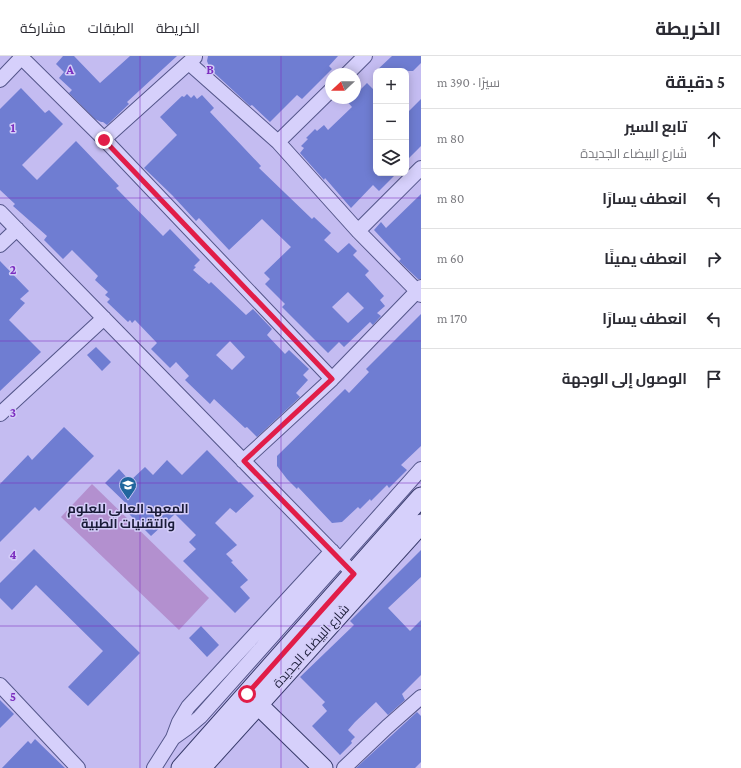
<!DOCTYPE html>
<html lang="ar">
<head>
<meta charset="utf-8">
<style>
	:root { --surface:#fff; --page:#f7f7f7; --text:#2b2b33; --muted:#7c7c81; --line:#e1e1e2 }
	body { margin:0; font-family:"Crimson Pro",Cairo,serif; background:var(--page); color:var(--text); direction:rtl }
	.controls { position:absolute; right:12px; top:12px; display:grid; overflow:hidden; border-radius:8px; box-shadow:0 2px 10px #0003 }
	.controls button { width:36px; height:36px; display:grid; place-items:center; padding:0; border:0; border-bottom:1px solid var(--line); background:var(--surface); color:var(--text); font:20px sans-serif }
	.compass { position:absolute; left:325px; top:12px; width:36px; height:36px; border-radius:50%; background:var(--surface); box-shadow:0 2px 10px #0003; rotate:248deg }
	.stop { position:absolute; width:12px; height:12px; margin:-9px; border:3px solid #e11d48; border-radius:50%; background:#fff }
	.stop.end { background:#e11d48; border-color:#fff; box-shadow:0 1px 4px #0008 }
	.list { margin:0; padding:0; list-style:none }
	h2 { display:flex; justify-content:space-between; align-items:center; height:52px; margin:0; padding:0 16px; font-size:17px }
	h2 small { font-size:13px; font-weight:400; color:var(--muted) }
	.list li { display:grid; grid-template-columns:26px 1fr auto; gap:12px; align-items:center; box-sizing:border-box; height:60px; padding:0 16px; border-top:1px solid var(--line) }
	.list b { display:block; font-size:15px; white-space:nowrap }
	.list p { margin:0; font-size:13px; white-space:nowrap; color:var(--muted) }
	.list em { font-size:13px; font-style:normal; color:var(--muted) }
	.icon { flex:none; width:22px; height:22px; fill:none; stroke:currentColor; stroke-width:2; stroke-linecap:round; stroke-linejoin:round }
	.map { position:relative; flex:none; width:421px; height:712px; overflow:hidden; direction:ltr }
	header { display:flex; align-items:center; gap:24px; box-sizing:border-box; height:56px; padding:0 20px; background:var(--surface); border-bottom:1px solid var(--line) }
	header strong { font-size:19px }
	nav { display:flex; gap:22px; margin-inline-start:auto; font-size:14px }
	main { display:flex }
	aside { flex:1; background:var(--surface) }
	.map>svg:first-child { display:block }
	.green { fill:#b390cf }
	.building { fill:#6f7dd2; fill-rule:evenodd }
	.lines { fill:none; stroke-linecap:round; stroke-linejoin:round }
	.street-casing { stroke:#54568a; stroke-width:16 }
	.secondary-casing { stroke:#383b6b; stroke-width:21 }
	.street { stroke:#d6d0fb; stroke-width:14 }
	.secondary { stroke:#d6d0fb; stroke-width:19 }
	.route { stroke:#e11d48; stroke-width:5 }
	.grid { fill:none; stroke:#7b2cbf; stroke-width:1; stroke-opacity:0.55 }
	.labels { text-anchor:middle; dominant-baseline:central; stroke-width:3; stroke-linejoin:round; paint-order:stroke }
	.poi-label { font-size:13px; font-weight:bold; fill:#1a1c38; stroke:#d3ccf8 }
	.street-label { font-size:13px; fill:#1a1c38; stroke:#d3ccf8 }
	.grid-label { font-size:13px; text-anchor:middle; font-weight:bold; fill:#7b2cbf; stroke:#d3ccf8; stroke-width:3; stroke-linejoin:round; paint-order:stroke }
</style>
</head>
<body>
<header>
<strong>الخريطة</strong>
<nav><a>الخريطة</a><a>الطبقات</a><a>مشاركة</a></nav>
</header>
<main>
<aside>
<h2>5 دقيقة<small>سيرًا · 390 m</small></h2>
<ul class="list">
<li><svg class="icon" aria-label="ahead" viewBox="0 0 24 24"><path d="M12 20V5M6 11l6-6 6 6"/></svg><div><b>تابع السير</b><p>شارع البيضاء الجديدة</p></div><em>80 m</em></li>
<li><svg class="icon" aria-label="left" viewBox="0 0 24 24"><path d="M17 20v-9H6M10 6l-5 5 5 5"/></svg><div><b>انعطف يسارًا</b></div><em>80 m</em></li>
<li><svg class="icon" aria-label="right" viewBox="0 0 24 24"><path d="M7 20v-9h11M14 6l5 5-5 5"/></svg><div><b>انعطف يمينًا</b></div><em>60 m</em></li>
<li><svg class="icon" aria-label="left" viewBox="0 0 24 24"><path d="M17 20v-9H6M10 6l-5 5 5 5"/></svg><div><b>انعطف يسارًا</b></div><em>170 m</em></li>
<li><svg class="icon" aria-label="arrive" viewBox="0 0 24 24"><path d="M6 21V4h12l-3 4 3 4H6"/></svg><div><b>الوصول إلى الوجهة</b></div></li>
</ul>
</aside>
<div class="map">
<svg width="421" height="712" viewBox="0 0 421 712">
	<rect width="100%" height="100%" fill="#c4bcf1"/>
	<path class="green" d="M92 428 209 542 179 574 61 461Z"/>
	<path class="building" d="M63 0H74L100 27 130 0H177L127 46 129 48 107 69 103 66H101L95 63 69 37 72 34 59 22 64 16 56 8Z
		M208 0H338L329 10 332 13 302 43 297 39 270 66 252 49 250 50 210 13 207 5Z
		M392 0H421V7L413 15H376Z
		M367 27 376 36V117H397L379 135 373 129 351 152 325 122 324 124 300 97 304 92 301 90 308 83 306 82 315 73 317 75 324 69 328 74 352 51 344 42H355V39Z
		M21 32 45 57 49 54 63 68 22 109 37 124 76 85 119 130 116 132 163 180 170 173 200 204 194 210 196 211 193 214 209 228 211 226 246 259 253 253 272 273 267 279 285 298 289 294 309 313 303 319 308 324 296 337 300 341 257 381 247 371 245 372 214 343 210 348 185 324 189 320 176 306 170 312 151 293 157 287 135 264 132 267 130 264 128 266 107 246 110 243 105 239 108 236 95 224 98 220 72 194 63 203 44 184 47 180 13 150 15 148 0 134V53ZM230 285 245 301 232 314 216 299Z
		M187 38 191 42 194 39 197 43 202 39 214 52 210 56 261 110 259 112 312 163 314 161 331 177 324 184 338 197 349 187 357 195 353 199 369 215 365 219 384 240 380 244 385 250 377 257 381 260 373 269 370 266 344 291 339 286 328 297 282 251 285 248 265 228 270 223 264 217 291 191 262 163 229 194 199 162 196 165 172 139 144 112 177 79 160 61 182 40 184 41ZM348 236 364 252 348 267 332 251Z
		M421 43V90L406 105V58Z
		M421 138V223H418L399 205 401 203 374 174 381 166 386 172Z
		M0 205 29 235 20 243 25 247 9 264 41 296 0 335Z
		M421 258V390L401 409 407 414 389 432 387 429 371 445 370 443 360 453 358 451 342 466 332 467 298 431 297 433 287 423 277 410V400L345 333 349 337 369 316 366 313Z
		M96 291 111 306 102 315 87 299Z
		M64 371 94 400 39 455 35 451 0 486V428L28 399 32 404Z
		M207 394 239 427 240 426 254 440 236 457 230 452 215 467 237 489 226 498 233 505 231 506 248 524 240 531 250 542 235 557 183 505 196 493 189 486 196 479 175 458 151 480 129 458 133 454 105 427 119 413 130 425 145 411 153 419 167 404 182 419Z
		M34 493 140 597 88 650 68 631 103 595 36 529 12 554 0 542V527Z
		M421 494V521L388 552 410 575 421 564V619L402 638 405 644 388 659 376 646 355 666 348 674 355 681 351 685 352 687 340 699 312 670 327 655 322 649 325 646 300 621 354 569 350 565Z
		M201 570 219 589 207 601 189 582Z
		M0 644 14 658 0 672Z
		M417 656 421 660V706L415 712H356Z
		M35 683 65 712H2L28 685 31 688Z"/>
	<g class="lines">
		<defs>
			<path id="street" d="M20 0 104 83 332 323
				M189 7 278 86 358 175 421 239
				M347 18 365 0
				M0 24 23 0
				M104 83 195 1
				M278 86 331 34
				M0 156 360 524
				M358 175 421 112
				M0 189 17 173
				M0 358 104 262
				M243 405 332 323 421 231
				M0 629 78 712
				M173 682 187 672 200 661 421 413
				M154 712 173 682 179 666 188 651 332 495
				M344 712 387 671 421 641"/>
			<path id="secondary" d="M248 639 323 712
				M181 712 421 441
				M201 712 421 468"/>
		</defs>
		<use href="#street" class="street-casing"/>
		<use href="#secondary" class="secondary-casing"/>
		<use href="#street" class="street"/>
		<use href="#secondary" class="secondary"/>
	</g>
	<g class="lines">
		<path class="route" d="M104 84 332 323 244 405 354 518 247 638"/>
	</g>
	<path class="grid" d="M140 0V712M281 0V712M0 142H421M0 285H421M0 427H421M0 570H421"/>
	<defs>
		<symbol id="university-pin" viewBox="-11 -11 22 30"><path d="M0 17L-7.5 6A9.5 9.5 0 1 1 7.5 6Z" fill="#20669d" stroke="#d3ccf8"/><path d="M0-5L7-2L0 1L-7-2ZM-4 1L0 2.5L4 1V4Q0 6-4 4Z" fill="#fff"/></symbol>
	</defs>
	<g fill-rule="evenodd">
		<use href="#university-pin" x="118" y="419" width="20" height="27"/>
	</g>
	<g class="labels">
		<g class="poi-label">
			<text x="128" y="452">المعهد العالي للعلوم<tspan x="128" dy="15">والتقنيات الطبية</tspan></text>
		</g>
		<g class="street-label">
			<text transform="translate(311 590) rotate(-48)">شارع البيضاء الجديدة</text>
		</g>
	</g>
	<g class="grid-label">
		<text x="70" y="18">A</text>
		<text x="210" y="18">B</text>
		<text x="13" y="76">1</text>
		<text x="13" y="218">2</text>
		<text x="13" y="361">3</text>
		<text x="13" y="503">4</text>
		<text x="13" y="645">5</text>
	</g>
</svg>
<div class="controls">
<button>+</button>
<button>−</button>
<button><svg class="icon" aria-label="layers" viewBox="0 0 24 24"><path d="M12 4l9 5-9 5-9-5zM3 14l9 5 9-5"/></svg></button>
</div>
<svg class="compass" viewBox="-18 -18 36 36"><path d="M0-13l5 13h-10z" fill="#e53935"/><path d="M0 13l5-13h-10z" fill="#7c7c81"/></svg>
<div class="stop" style="left:247px;top:638px"></div>
<div class="stop end" style="left:104px;top:84px"></div>
</div>
</main>
</body>
</html>
